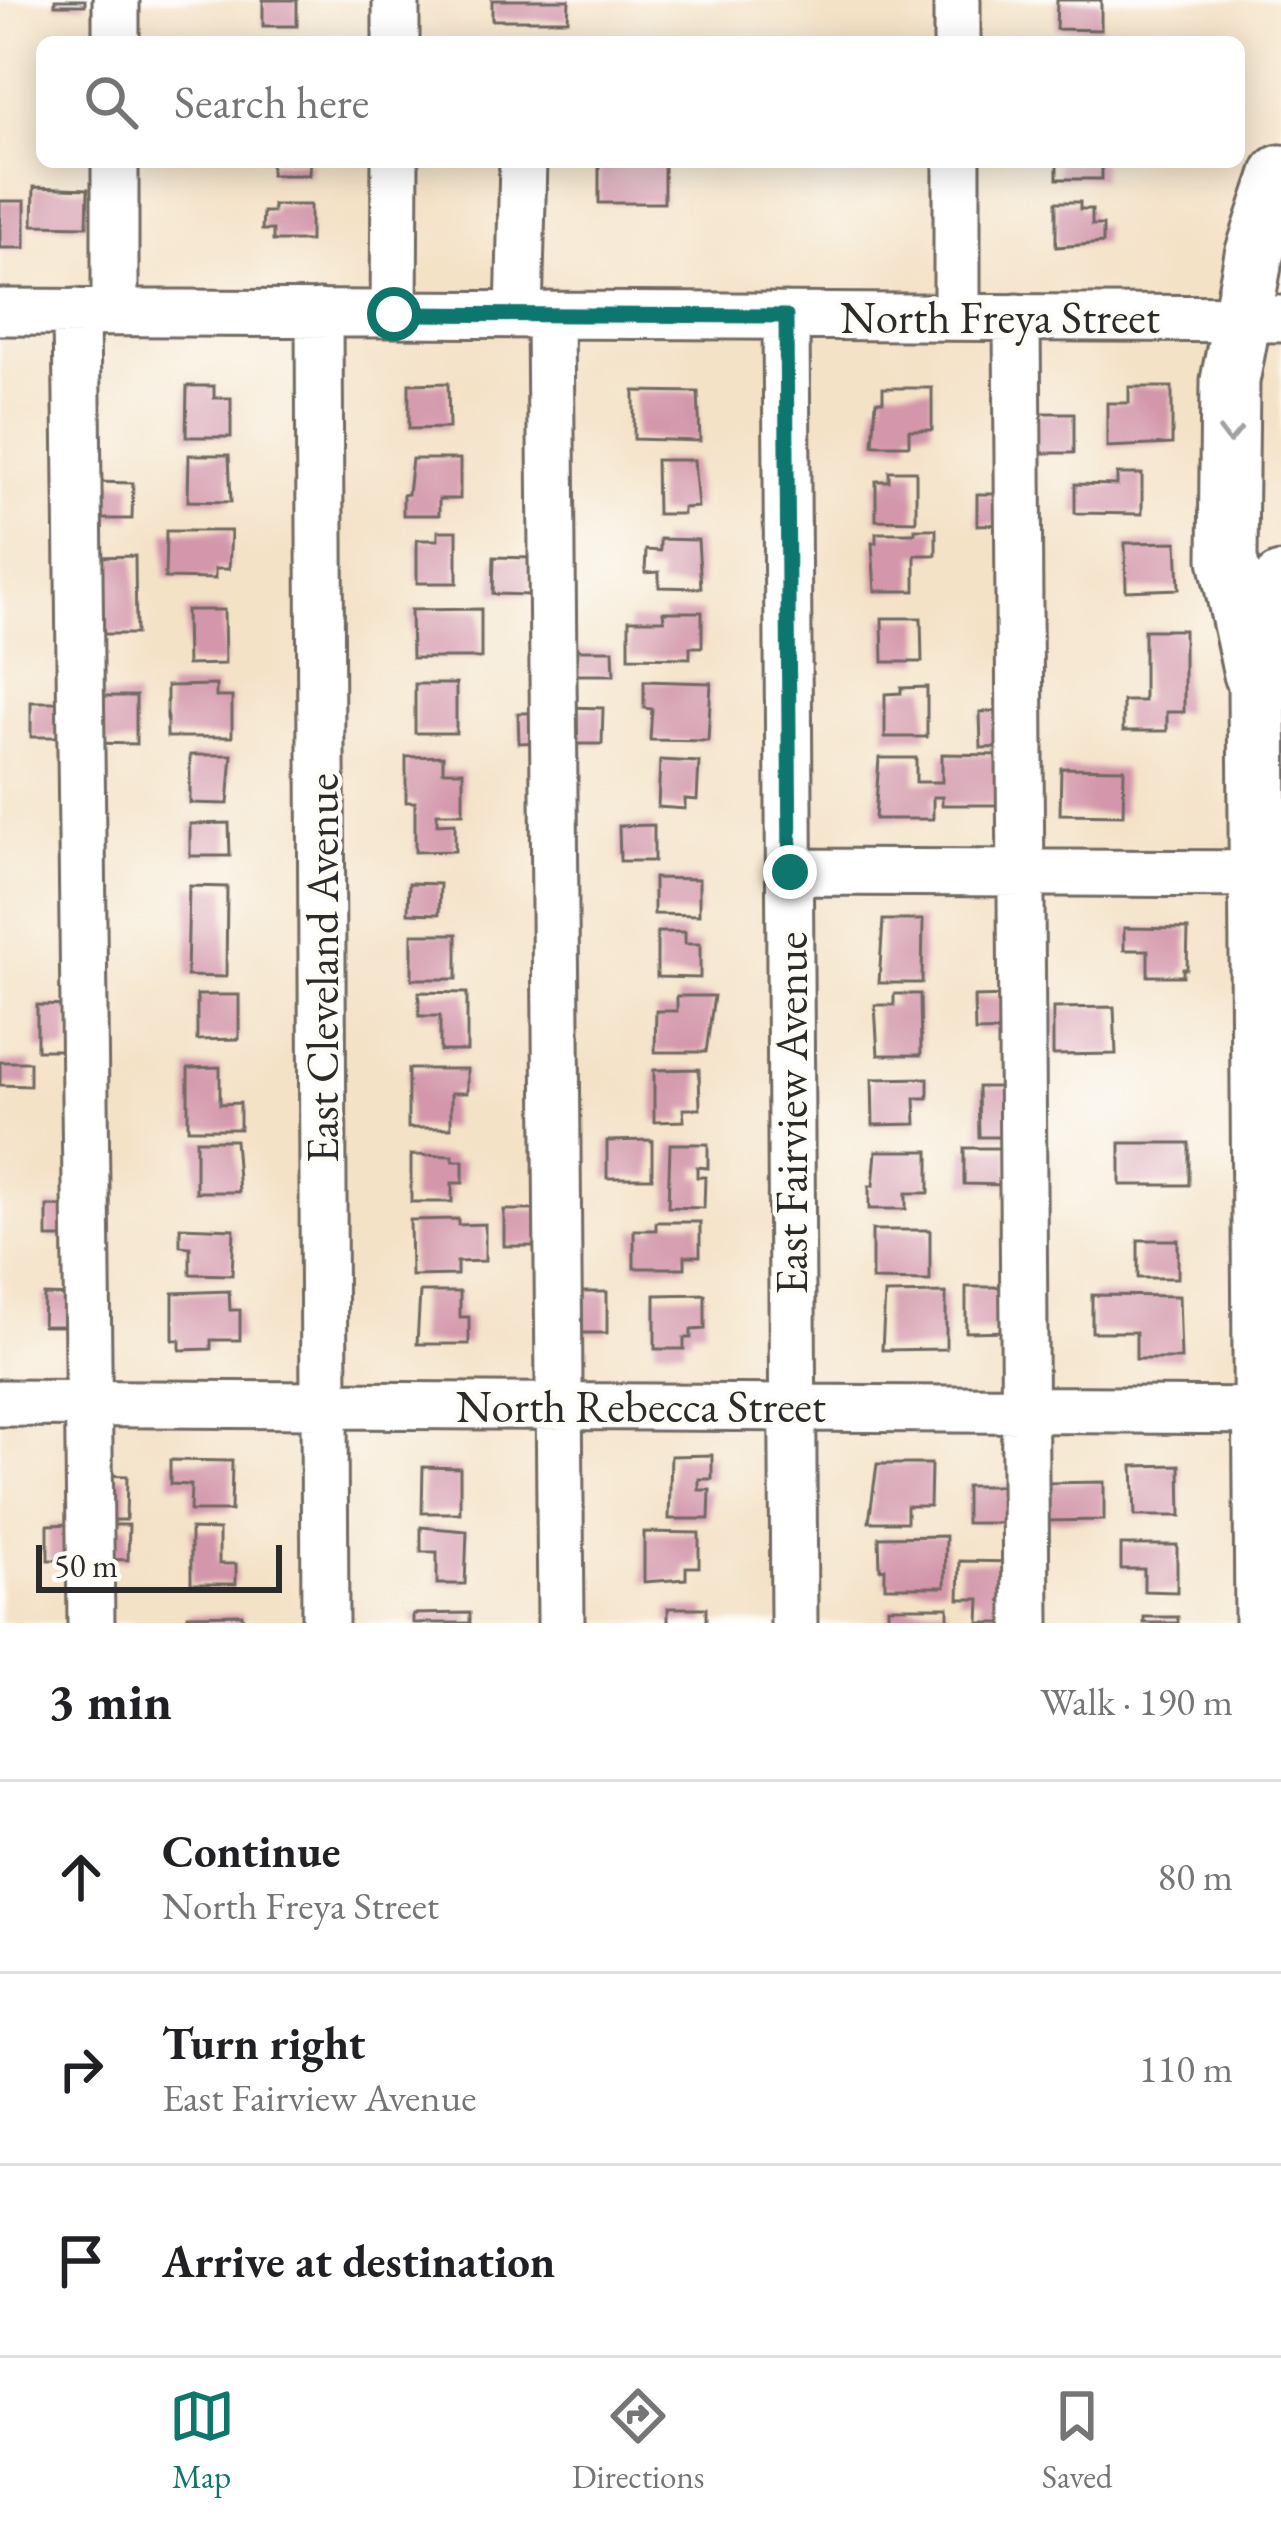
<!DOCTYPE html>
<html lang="en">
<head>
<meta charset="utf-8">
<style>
	:root { --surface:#fff; --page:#f2f2f2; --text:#202124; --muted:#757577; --line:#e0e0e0; --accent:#0f766e }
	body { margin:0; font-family:"EB Garamond",serif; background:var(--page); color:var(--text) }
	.scale { position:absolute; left:36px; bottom:30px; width:246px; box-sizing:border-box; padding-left:12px; border:6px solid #2b2b2b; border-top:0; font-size:33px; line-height:42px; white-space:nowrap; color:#2b2b2b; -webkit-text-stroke:9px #fdfcf7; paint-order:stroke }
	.stop { position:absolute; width:36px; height:36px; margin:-27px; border:9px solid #0f766e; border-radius:50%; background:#fff }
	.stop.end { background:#0f766e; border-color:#fff; box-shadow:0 3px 12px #0008 }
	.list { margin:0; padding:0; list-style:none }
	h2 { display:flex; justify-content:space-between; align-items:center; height:156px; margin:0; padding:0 48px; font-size:51px }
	h2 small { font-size:39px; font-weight:400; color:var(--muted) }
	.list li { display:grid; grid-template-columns:78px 1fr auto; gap:36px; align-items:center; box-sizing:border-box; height:192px; padding:0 48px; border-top:3px solid var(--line) }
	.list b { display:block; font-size:45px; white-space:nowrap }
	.list p { margin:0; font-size:39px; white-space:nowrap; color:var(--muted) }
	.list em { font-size:39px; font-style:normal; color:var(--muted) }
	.icon { flex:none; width:66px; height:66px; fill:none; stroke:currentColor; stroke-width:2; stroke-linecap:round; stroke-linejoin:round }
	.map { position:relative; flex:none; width:1281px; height:1623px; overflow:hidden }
	.search { position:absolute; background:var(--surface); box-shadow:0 6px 30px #0003; left:36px; right:36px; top:36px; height:132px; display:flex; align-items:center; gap:30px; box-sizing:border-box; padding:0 42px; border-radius:18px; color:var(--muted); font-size:45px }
	.sheet { height:732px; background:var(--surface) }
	nav { display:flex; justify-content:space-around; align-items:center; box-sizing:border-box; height:168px; border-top:3px solid var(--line); background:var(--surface); font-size:33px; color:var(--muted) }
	nav a { display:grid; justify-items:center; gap:6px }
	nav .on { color:var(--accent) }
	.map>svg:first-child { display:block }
	.building { fill:#d396aa }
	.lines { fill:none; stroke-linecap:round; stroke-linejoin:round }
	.minor-casing { stroke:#716b62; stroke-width:51 }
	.major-casing { stroke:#716b62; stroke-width:63 }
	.minor { stroke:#fff; stroke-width:45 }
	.major { stroke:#fff; stroke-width:57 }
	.oneway { stroke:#a0a0a0 }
	.route { stroke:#0f766e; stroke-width:15 }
	.labels { text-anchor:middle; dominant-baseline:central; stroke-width:9; stroke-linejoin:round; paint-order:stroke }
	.street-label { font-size:45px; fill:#2b2b2b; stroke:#fdfcf7 }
</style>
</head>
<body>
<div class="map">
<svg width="1281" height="1623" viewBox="0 0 1281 1623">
	<rect width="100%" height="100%" fill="#fdfcf7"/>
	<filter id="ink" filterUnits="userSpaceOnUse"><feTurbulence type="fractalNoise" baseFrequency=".00833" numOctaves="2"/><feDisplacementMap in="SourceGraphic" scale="24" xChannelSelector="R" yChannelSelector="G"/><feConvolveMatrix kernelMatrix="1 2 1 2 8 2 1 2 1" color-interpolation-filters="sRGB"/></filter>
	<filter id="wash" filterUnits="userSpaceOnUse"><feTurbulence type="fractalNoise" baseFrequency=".004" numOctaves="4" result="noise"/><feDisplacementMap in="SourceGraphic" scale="48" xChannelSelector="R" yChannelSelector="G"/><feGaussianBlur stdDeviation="2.7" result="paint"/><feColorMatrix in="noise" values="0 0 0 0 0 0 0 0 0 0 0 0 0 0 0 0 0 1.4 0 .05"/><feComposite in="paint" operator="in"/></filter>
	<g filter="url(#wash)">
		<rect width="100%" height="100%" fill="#f4e2c7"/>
		<g id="blocks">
			<path class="building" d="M55 0H85V5H55Z
				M263 0H297V26H263Z
				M492 0H569L568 20H492Z
				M1057 0H1101V30L1056 29Z
				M271 162H310L309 175H271Z
				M599 162H664V203H599Z
				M1057 162H1102V179H1057Z
				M34 187 88 189 87 226 33 225Z
				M0 201H25V248H0Z
				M1056 202H1080V209H1092V225H1103V243L1056 247Z
				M273 205H310V241H273V230H262L263 212H273Z
				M448 383 449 428 409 429V384Z
				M187 386H214V398H231V437H186Z
				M1129 387H1172V444L1107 447V403H1129Z
				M883 388H932V430H909V445H873L876 401H883Z
				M634 391 698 392 700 441 634 439Z
				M1033 413H1074V453H1033Z
				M189 455H229L231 502 188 501Z
				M412 459H460V499H439V515H403V495L408 494Z
				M656 460H694L698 507 683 508V514H657Z
				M889 471H916V521L876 520V481H889Z
				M1117 474H1142V514L1075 513V484L1117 485Z
				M95 482 133 483 132 519H95Z
				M977 494H1007V524L977 525Z
				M915 529H936V555H915V591H875L872 543H876V533H915Z
				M166 531H231L229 569H215V579L165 578Z
				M438 531H457V583H417V540H438Z
				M660 539 698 540 701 588 659 587V572L645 573 646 550 660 551Z
				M1177 542 1179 589 1126 591 1125 543Z
				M135 556 136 634H97L96 557Z
				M494 557 531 558 530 595 493 594Z
				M481 609V658H412L411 610Z
				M186 610H224L225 664 187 665Z
				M663 612H702V647H690V658L629 657V620H664Z
				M882 618H921L922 662H883Z
				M1144 630H1184V712H1167V731H1123V701H1144Z
				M568 650H613L614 675H569Z
				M644 681 711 683 708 741 650 740 652 709 644 708Z
				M415 684H456V733H415Z
				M216 685V697H232V737H167V686Z
				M927 687V737H885V694L901 693V688Z
				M95 696H136V744L95 743Z
				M31 702H70V737H31Z
				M566 707 603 708 602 744H566Z
				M1007 711 1008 747 981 748 980 712Z
				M518 713H541L542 742 519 743Z
				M942 754 999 755V805H942V797H933V819H875L879 758H916V782H942Z
				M190 755H232L228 804 190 803Z
				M443 756V771H463V813H437V824L455 823V851L415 852V802H406V757Z
				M660 760 699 762 697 800 685 799V809L658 807Z
				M1061 768 1124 769 1123 815 1060 814Z
				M229 823 230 856H190V824Z
				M654 825V861H620L619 826Z
				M654 878 699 879V915L654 914Z
				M409 883 440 884 439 914 408 913Z
				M189 886 227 887 226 977 187 976Z
				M883 920H923L922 983H879Z
				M1124 928 1188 929 1187 969H1183V976H1148V950H1124Z
				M657 932H685V944H700V978L657 977Z
				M412 934H457V979H412Z
				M419 992 467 993V1051H440V1016H419Z
				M894 994H920L921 1055H878L875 1005H894Z
				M197 995H239V1039L197 1040Z
				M677 996H714L706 1052H655L656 1011H677Z
				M1012 996 1013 1031 975 1032 974 997Z
				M37 1005 69 1006 68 1050H37Z
				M1114 1007 1116 1054 1053 1055V1008Z
				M0 1062H30V1086L0 1085Z
				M220 1067V1104L240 1103V1129H188V1068Z
				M408 1069H467V1093H451V1128H408Z
				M699 1069 700 1109H683L684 1121 654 1122V1070Z
				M928 1078V1098H915L916 1124 873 1125 872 1079Z
				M978 1087H1014V1137H979Z
				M196 1140H235L239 1192H196Z
				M652 1140V1178H607V1141Z
				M1120 1143H1189V1185H1120Z
				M670 1144H708V1168L697 1167V1177H705L704 1208 668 1207Z
				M964 1148H1009L1008 1185 964 1184Z
				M876 1151H929V1193H906V1209H869V1186H873Z
				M411 1155 453 1156V1161H463V1183H452V1202H411Z
				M47 1206 75 1207 74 1238H47Z
				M504 1210H547L546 1246H504Z
				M458 1219V1225L485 1224V1261L457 1262V1275L411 1276 410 1220Z
				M656 1222H700V1256H685V1268H634V1230H656Z
				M180 1227 234 1229 232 1275 190 1274V1247L180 1246Z
				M872 1230H930V1281L872 1280Z
				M1138 1240H1178V1278H1138Z
				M966 1287H1012L1013 1331 966 1332Z
				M229 1291 230 1310H240V1340H211V1349L180 1350V1340H173V1293Z
				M420 1292H460V1317H469V1344H417Z
				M568 1292H607V1333H568Z
				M946 1293V1349L882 1350 885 1294Z
				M705 1294V1329L691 1330V1338H684V1349H655V1295Z
				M44 1295 76 1296V1326H43Z
				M1092 1295 1179 1296 1181 1359H1136V1332H1092Z
				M712 1455V1479H699V1490H710L709 1519H669L671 1456Z
				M170 1460 232 1461 231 1511H190L191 1485 170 1484Z
				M877 1464H931L930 1506H907V1522H869Z
				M1180 1465 1181 1516H1135L1133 1466Z
				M423 1467 460 1468V1513H422Z
				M101 1475 127 1476 126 1520H101Z
				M1104 1482V1520L1043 1521 1042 1483Z
				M966 1486H1014V1523H966Z
				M74 1524 75 1560H48V1525Z
				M101 1525H129L128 1560 101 1559Z
				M421 1527 467 1531 465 1584H437V1552H421Z
				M191 1529 219 1530V1564H236V1584H191Z
				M644 1532 699 1533V1567H686V1579L644 1582Z
				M946 1536 945 1587H885V1568L880 1569 879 1537Z
				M1121 1545H1177V1592L1144 1591V1569H1121Z
				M960 1561 1016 1562 1015 1599 999 1601H1016V1623H979L980 1599H959Z
				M888 1607H948V1623H888Z
				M668 1608H706V1623H668Z
				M470 1613V1623H413V1614Z
				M242 1614 243 1623H187L188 1615Z
				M1144 1617H1178V1623H1144Z"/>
		</g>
	</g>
	<g filter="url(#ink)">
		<use href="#blocks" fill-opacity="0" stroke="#716b62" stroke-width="3"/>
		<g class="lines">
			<defs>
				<path id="minor" d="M116 42V0
					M396 42V0
					M957 42V0
					M0 312 1281 319
					M76 312 91 1623
					M115 312V162
					M319 313 325 1623
					M394 314 395 162
					M519 315 523 162
					M550 315 561 1623
					M786 316 794 1623
					M957 317V162
					M1017 317 1026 1623
					M790 872 1281 874
					M0 1403 1281 1411"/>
				<path id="major" d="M1253 674 1228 559 1230 381 1254 255 1281 174
					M1264 1623 1257 690 1281 582"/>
			</defs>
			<use href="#minor" class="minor-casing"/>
			<use href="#major" class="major-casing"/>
			<use href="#minor" class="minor"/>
			<use href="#major" class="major"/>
		</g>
		<defs><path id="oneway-chevron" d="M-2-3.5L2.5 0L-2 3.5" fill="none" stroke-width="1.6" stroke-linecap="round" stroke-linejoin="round" transform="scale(3)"/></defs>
		<use class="oneway" href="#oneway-chevron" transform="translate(1230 435) rotate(91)"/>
	</g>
	<g class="lines" filter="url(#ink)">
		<path class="route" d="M394 314 786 316 790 872"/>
	</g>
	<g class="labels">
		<g class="street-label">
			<text x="1000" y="317">North Freya Street</text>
			<text transform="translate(322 968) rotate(-90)">East Cleveland Avenue</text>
			<text transform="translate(791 1113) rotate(-90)">East Fairview Avenue</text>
			<text x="641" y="1406">North Rebecca Street</text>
		</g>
	</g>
</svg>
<div class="scale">50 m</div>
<div class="stop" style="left:394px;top:314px"></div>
<div class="stop end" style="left:790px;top:872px"></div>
<div class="search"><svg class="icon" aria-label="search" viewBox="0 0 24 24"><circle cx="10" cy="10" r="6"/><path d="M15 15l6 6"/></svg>Search here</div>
</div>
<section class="sheet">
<h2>3 min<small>Walk · 190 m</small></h2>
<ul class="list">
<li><svg class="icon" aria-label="ahead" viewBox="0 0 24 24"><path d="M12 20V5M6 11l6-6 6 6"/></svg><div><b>Continue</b><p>North Freya Street</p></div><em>80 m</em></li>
<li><svg class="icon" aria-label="right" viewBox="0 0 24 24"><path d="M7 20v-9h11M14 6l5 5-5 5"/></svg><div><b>Turn right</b><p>East Fairview Avenue</p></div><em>110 m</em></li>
<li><svg class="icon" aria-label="arrive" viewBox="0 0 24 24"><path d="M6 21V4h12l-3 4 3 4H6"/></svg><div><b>Arrive at destination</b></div></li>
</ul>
</section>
<nav>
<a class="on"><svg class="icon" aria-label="map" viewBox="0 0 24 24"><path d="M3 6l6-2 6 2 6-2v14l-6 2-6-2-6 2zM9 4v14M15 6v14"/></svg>Map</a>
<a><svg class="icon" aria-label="directions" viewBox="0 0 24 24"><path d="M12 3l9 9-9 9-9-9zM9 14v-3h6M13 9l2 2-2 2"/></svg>Directions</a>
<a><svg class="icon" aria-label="saved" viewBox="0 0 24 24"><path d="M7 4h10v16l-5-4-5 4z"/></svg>Saved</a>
</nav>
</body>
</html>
